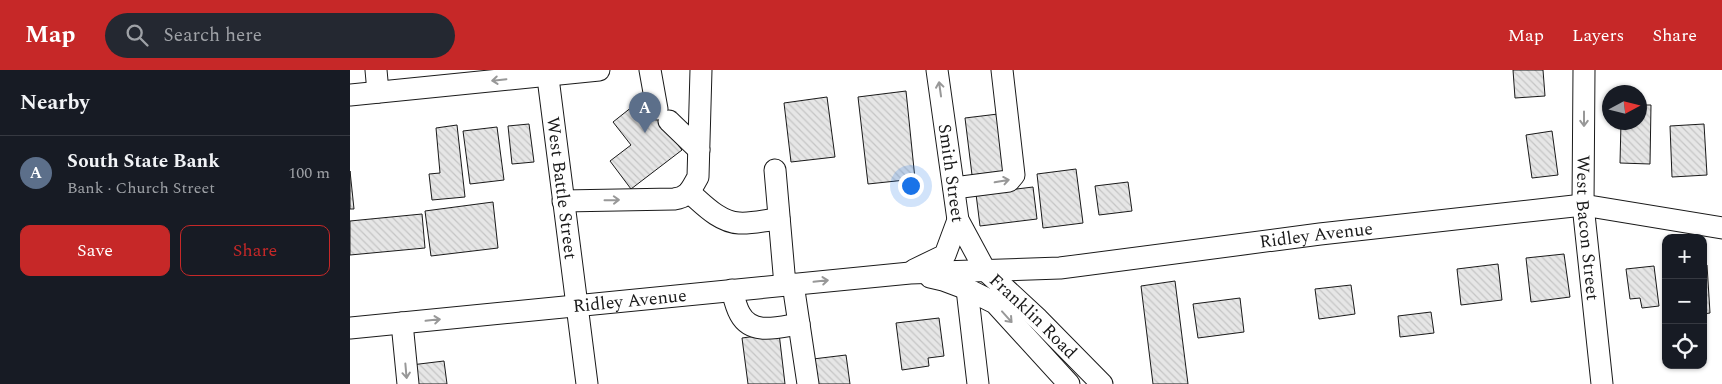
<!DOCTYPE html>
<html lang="en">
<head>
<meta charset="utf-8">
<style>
	:root { --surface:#171b24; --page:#242831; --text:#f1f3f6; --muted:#9ea1a6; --line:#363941; --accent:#c62828 }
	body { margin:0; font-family:Spectral,serif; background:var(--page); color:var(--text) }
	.controls { position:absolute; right:15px; bottom:15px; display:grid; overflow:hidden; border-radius:10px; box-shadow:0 1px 4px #0004 }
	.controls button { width:45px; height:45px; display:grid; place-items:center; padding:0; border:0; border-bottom:1px solid var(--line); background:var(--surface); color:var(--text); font:25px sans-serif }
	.compass { position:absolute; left:1252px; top:15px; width:45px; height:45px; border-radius:50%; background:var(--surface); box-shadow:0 1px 4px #0004; rotate:83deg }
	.you { position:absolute; left:560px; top:115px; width:18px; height:18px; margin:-12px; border:4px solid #fff; border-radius:50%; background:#1a73e8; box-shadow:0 0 0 8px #1a73e833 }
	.badge { display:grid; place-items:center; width:32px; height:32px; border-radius:50%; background:var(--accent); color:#fff; font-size:16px; font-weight:700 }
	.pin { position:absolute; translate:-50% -41px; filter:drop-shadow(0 1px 2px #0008) }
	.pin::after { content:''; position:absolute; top:26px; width:18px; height:15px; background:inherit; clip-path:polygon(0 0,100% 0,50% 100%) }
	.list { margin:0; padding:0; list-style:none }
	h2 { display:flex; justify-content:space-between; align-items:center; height:65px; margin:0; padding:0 20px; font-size:21px }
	h2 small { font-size:16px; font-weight:400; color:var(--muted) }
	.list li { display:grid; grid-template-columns:32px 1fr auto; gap:15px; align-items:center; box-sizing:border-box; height:75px; padding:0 20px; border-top:1px solid var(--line) }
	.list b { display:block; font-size:19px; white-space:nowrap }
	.list p { margin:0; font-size:16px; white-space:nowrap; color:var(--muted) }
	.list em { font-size:16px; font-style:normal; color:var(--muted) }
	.actions { display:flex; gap:10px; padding:15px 20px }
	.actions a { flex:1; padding:11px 0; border:1px solid var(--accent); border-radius:10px; text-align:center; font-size:18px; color:var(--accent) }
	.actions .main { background:var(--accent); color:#fff }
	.icon { flex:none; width:28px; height:28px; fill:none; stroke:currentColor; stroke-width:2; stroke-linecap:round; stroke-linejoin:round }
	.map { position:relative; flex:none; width:1372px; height:314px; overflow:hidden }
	header { display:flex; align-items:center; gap:30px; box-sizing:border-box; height:70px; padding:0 25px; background:var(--accent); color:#fff }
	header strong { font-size:24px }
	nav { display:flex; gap:28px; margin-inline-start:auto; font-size:18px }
	.search { width:350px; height:45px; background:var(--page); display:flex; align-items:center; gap:12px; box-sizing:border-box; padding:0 18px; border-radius:28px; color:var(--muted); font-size:19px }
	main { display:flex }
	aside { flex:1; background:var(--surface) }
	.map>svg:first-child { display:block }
	.building { fill:url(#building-back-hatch); stroke:#1a1a1a }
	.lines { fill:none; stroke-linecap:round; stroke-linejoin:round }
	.minor-casing { stroke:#1a1a1a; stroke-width:23 }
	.minor { stroke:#fff; stroke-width:21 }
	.oneway { stroke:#989898 }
	.labels { text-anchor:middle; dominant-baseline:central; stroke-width:4; stroke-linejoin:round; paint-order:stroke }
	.street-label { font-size:18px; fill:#1a1a1a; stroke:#fff }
</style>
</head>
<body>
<header>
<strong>Map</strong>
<div class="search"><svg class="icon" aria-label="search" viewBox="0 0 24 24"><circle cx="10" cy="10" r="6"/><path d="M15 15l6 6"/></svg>Search here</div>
<nav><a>Map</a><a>Layers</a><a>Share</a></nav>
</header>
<main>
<aside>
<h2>Nearby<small></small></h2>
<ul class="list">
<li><span class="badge" style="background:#5c6f8a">A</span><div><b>South State Bank</b><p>Bank · Church Street</p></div><em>100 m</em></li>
</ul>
<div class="actions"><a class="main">Save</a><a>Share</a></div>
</aside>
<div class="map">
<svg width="1372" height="314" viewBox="0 0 1372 314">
	<defs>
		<pattern id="building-back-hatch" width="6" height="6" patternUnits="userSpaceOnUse" patternTransform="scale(1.25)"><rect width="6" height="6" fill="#e6e6e6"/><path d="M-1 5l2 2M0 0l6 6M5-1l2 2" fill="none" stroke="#c5c5c5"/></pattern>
	</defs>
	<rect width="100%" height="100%" fill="#fff"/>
	<path class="building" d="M1163 0H1193L1195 26 1165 28Z
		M556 21 565 109 518 114 508 27Z
		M477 27 485 87 441 92 434 33Z
		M292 29 332 80 281 119 260 91 281 75 263 52Z
		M1290 35H1301L1300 94 1270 93 1271 52H1290Z
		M648 44 655 101 622 105 615 48Z
		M179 54 184 92 162 94 158 56Z
		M1354 54 1357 105 1322 107 1320 56Z
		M107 55 115 127 82 130 79 104 90 103 86 58Z
		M147 57 154 110 120 114 113 61Z
		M1202 61 1208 105 1182 108 1176 65Z
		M726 99 733 153 693 158 687 104Z
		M0 101 4 139H0Z
		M778 112 782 141 749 145 745 116Z
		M683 117 687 149 630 156 626 124Z
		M143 132 148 178 81 186 75 141Z
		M72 144 75 178 0 185V151Z
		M1214 184 1220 227 1181 232 1176 188Z
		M1148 194 1152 230 1111 235 1107 199Z
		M1353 195H1357L1360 243 1353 244Z
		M1304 196 1309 236 1292 238 1290 228 1280 229 1276 199Z
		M825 211 838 314H803L791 216Z
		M1001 215 1005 244 969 249 965 219Z
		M890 228 894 262 848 268 843 234Z
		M1081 242 1084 263 1050 267 1048 246Z
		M589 248 594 286 578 288 579 296 552 300 546 253Z
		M429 263 435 314H398L392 268Z
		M496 285 500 314H466L463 289Z
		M94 291 97 314H63L61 295Z"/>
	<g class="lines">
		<defs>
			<g id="minor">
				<path d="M26 0 28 22"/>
				<path id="s1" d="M197 0 237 314"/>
				<path d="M300 0 307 39"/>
				<path id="s2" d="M587 0 608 150 635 200 688 249 752 314"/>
				<path id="s3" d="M1234 0 1233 135 1252 314"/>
				<path d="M0 25 249 0"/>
				<path d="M319 51 349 80"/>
				<path d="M425 100 435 215"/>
				<path d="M604 118 659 111 664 105 652 0"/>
				<path d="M339 122C353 134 369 152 389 153 402 154 416 150 429 149"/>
				<path d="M213 131 324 129C339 127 341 119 348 107L351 0"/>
				<path d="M564 200 595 185 608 150"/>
				<path d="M580 207 593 210 617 219 645 233 719 314"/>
				<path d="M443 214 458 314"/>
				<path d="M617 219 628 314"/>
				<path d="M382 220C384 228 386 237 390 244 402 266 429 257 449 254"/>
				<path d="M52 253 58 314"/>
				<path id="s4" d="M0 258 560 203 710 198 970 164 1233 135 1372 158"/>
			</g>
		</defs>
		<use href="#minor" class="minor-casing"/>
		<use href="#minor" class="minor"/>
	</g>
	<defs><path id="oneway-shaft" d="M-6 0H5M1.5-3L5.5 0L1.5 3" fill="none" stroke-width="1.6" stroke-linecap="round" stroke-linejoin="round" transform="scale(1.25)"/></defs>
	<g class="oneway">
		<use href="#oneway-shaft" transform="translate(149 10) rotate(174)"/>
		<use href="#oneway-shaft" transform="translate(590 19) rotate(-98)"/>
		<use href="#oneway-shaft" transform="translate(1234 49) rotate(90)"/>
		<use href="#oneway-shaft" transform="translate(652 111) rotate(-10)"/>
		<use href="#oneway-shaft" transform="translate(262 130) rotate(-1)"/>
		<use href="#oneway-shaft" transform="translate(471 211) rotate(-6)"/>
		<use href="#oneway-shaft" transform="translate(657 247) rotate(48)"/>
		<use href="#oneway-shaft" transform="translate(83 250) rotate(-6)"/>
		<use href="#oneway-shaft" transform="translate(56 301) rotate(85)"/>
	</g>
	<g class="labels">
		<g class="street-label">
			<text stroke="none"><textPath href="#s2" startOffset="104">Smith Street</textPath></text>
			<text stroke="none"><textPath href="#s1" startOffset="119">West Battle Street</textPath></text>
			<text stroke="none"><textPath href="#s3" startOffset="158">West Bacon Street</textPath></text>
			<text stroke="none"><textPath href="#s4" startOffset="971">Ridley Avenue</textPath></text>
			<text stroke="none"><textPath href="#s4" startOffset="281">Ridley Avenue</textPath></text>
			<text stroke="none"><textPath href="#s2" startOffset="275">Franklin Road</textPath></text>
		</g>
	</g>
</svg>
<div class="controls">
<button>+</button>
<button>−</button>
<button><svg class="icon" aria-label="locate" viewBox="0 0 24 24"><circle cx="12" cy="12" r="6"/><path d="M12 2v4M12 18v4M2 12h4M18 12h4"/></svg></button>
</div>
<svg class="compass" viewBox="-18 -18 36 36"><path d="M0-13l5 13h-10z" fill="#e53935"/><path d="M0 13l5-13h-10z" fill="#9ea1a6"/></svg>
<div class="you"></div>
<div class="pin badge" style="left:295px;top:63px;background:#5c6f8a">A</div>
</div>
</main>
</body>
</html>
